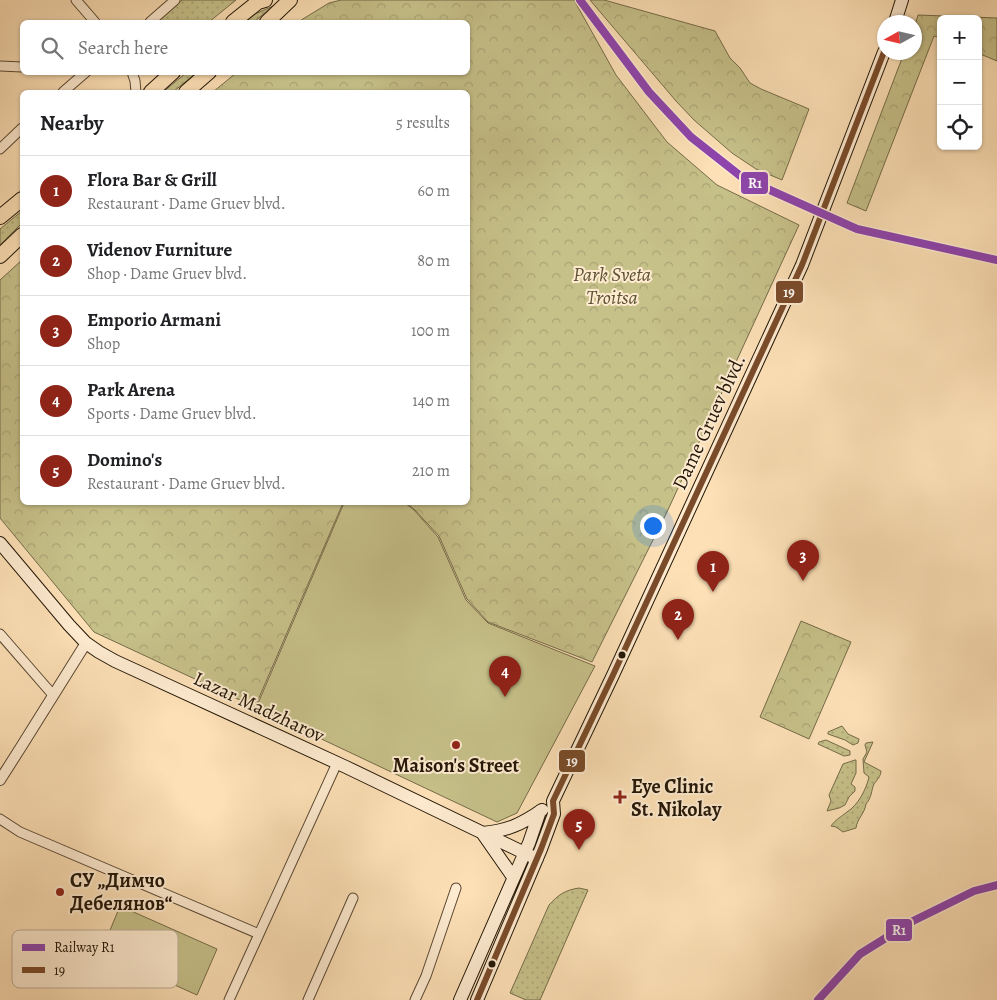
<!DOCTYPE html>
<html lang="en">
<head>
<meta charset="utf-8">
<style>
	:root { --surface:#fff; --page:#f6f6f6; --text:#202124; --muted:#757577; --line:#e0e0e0; --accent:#8f2418 }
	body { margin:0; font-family:Alegreya,serif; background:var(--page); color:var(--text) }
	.controls { position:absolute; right:15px; top:15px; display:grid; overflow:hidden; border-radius:8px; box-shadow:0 1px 4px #0004 }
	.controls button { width:45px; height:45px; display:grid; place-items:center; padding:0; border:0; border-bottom:1px solid var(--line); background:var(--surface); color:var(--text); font:25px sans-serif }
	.compass { position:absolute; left:877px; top:15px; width:45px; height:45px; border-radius:50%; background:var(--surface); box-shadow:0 1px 4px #0004; rotate:262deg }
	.you { position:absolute; left:652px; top:525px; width:18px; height:18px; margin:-12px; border:4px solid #fff; border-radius:50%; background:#1a73e8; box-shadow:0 0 0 8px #1a73e833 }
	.badge { display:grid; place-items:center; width:32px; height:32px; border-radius:50%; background:var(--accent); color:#fff; font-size:16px; font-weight:700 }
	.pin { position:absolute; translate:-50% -41px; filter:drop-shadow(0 1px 2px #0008) }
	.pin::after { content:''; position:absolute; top:26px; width:18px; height:15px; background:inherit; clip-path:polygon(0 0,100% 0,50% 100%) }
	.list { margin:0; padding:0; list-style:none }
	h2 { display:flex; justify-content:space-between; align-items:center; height:65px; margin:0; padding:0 20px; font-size:21px }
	h2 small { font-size:16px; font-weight:400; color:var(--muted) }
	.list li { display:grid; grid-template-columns:32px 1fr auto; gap:15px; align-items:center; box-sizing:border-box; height:70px; padding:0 20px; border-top:1px solid var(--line) }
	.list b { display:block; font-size:19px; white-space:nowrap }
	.list p { margin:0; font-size:16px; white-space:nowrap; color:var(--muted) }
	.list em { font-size:16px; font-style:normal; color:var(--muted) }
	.icon { flex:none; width:28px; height:28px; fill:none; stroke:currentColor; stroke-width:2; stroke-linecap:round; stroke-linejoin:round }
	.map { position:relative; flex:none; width:997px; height:1000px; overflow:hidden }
	.search { position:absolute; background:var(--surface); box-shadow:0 1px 4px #0004; left:20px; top:20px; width:450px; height:55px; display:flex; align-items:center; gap:12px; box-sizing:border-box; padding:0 18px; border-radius:8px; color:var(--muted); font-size:19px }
	.panel { position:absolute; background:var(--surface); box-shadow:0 1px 4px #0004; left:20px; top:90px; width:450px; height:415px; border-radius:8px }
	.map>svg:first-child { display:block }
	.grass { fill:url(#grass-dots); stroke:#746b48 }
	.forest { fill:url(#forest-crowns); stroke:#746b48 }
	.pitch { fill:#c6c089; stroke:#746b48 }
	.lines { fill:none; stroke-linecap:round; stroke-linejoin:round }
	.minor-casing { stroke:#5a4833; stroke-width:11 }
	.tertiary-casing { stroke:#5a4833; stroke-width:12 }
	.secondary-casing { stroke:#231607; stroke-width:14 }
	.primary-casing { stroke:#231607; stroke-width:16 }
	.minor { stroke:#feebd0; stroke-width:9 }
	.tertiary { stroke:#feebd0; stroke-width:10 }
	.secondary { stroke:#feebd0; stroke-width:12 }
	.primary { stroke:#fde0b6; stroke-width:14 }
	.bus-1-casing { stroke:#feebd0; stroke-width:10 }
	.bus-1 { stroke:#7a4b2a; stroke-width:6 }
	.rail-1-casing { stroke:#feebd0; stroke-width:11 }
	.rail-1 { stroke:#8e44ad; stroke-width:8 }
	.bus-dot { fill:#231607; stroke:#feebd0; stroke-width:2 }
	.poi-dot { fill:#8f2418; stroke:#feebd0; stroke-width:2 }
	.labels { text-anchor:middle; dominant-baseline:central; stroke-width:4; stroke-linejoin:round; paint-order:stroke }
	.park-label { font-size:20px; font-style:italic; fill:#5c5234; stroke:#feebd0 }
	.street-label { font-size:20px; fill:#231607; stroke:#feebd0 }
	.poi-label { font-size:20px; font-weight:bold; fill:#231607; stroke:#feebd0; text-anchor:start }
	.key { fill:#feebd0; stroke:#bcab94; stroke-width:1 }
	.key-label { font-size:14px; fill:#231607 }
	.line-badge { stroke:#feebd0; stroke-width:2 }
	.badge-label { font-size:14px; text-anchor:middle; font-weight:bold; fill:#fff }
</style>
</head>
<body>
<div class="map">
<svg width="997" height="1000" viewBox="0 0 997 1000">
	<defs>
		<pattern id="grass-dots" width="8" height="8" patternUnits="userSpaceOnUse" patternTransform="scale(1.25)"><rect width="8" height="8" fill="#c6c089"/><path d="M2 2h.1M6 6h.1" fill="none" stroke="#aaa475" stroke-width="1.8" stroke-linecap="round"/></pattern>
		<pattern id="forest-crowns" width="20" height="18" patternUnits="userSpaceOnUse" patternTransform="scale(1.25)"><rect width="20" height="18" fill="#c6c089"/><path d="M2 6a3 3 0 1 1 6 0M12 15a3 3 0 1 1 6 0" fill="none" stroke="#aaa475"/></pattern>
	</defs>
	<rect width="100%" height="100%" fill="#fde0b6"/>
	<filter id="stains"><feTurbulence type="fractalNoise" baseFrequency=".004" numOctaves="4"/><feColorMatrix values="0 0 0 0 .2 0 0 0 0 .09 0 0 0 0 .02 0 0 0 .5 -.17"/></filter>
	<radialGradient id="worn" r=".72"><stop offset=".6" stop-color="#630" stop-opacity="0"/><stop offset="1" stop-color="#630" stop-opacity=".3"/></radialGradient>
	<path class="grass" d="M182 0H236L209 22H156Z
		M273 6 254 22H246L255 14Z
		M186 73H196L173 92H163Z
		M22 211V223L0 245V229Z
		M842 726 848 734 859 739 858 743 853 745 845 740 828 734V732Z
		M826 740 850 751V755L844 756 818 744 819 742Z
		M873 742 864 762 881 771C881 776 877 780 874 784 871 791 872 797 866 804 865 813 857 819 856 828L843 832 836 827 831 826C836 819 841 817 847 812 858 805 866 790 869 777L864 773 863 759 867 752 865 745 866 743Z
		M855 760H856V773L851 784 855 787V791L849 797 845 805 839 808 827 811 831 801 829 795 843 764Z
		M579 888 588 890 540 1000H526L510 993 549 905C558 895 565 890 579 888Z"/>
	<path class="forest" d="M341 0H574L616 75 667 142 717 185 799 225 667 512 592 662 488 622 467 599 439 536 414 509 406 503 468 502V92H213L236 73 468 72V22H298L329 3Z
		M590 0H604L715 31 730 58 740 68 750 83 761 89 809 109 782 180 756 169 732 153 694 120 676 101Z
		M918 15 997 18V61L978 53V19H941V38L934 36 866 211 847 203 904 53 914 52 915 25Z
		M22 260V502L343 503 255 707 94 632 0 518V280Z
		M801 621 851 642 809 739 760 717Z"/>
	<path class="pitch" d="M344 503H405L414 510 438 537 466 600 488 623 595 666 517 813 497 822 256 708Z
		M120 906 217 949 197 995 101 952Z"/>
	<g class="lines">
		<defs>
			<path id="minor" d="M76 0 95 22
				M150 22 175 0
				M0 66 22 67
				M132 72 135 81 136 92
				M63 92 86 72
				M0 149 22 128
				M0 634 53 695
				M0 819 20 832 259 934
				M229 1000 337 763
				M308 1000 353 898
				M415 1000 426 976 456 888"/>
			<path id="tertiary" d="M0 780 21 747 86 643"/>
			<path id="secondary" d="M895 22 902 0
				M0 543 69 625 86 643 99 652 115 661 346 767 537 859
				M482 833C507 831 522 824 542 810
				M483 834 513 877
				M460 1000 529 843 540 811
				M477 1000 541 849 554 814 553 801 613 675 802 265 884 52"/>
			<path id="primary" d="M233 22 258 2 265 0
				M267 22 290 0
				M151 92 173 72
				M186 92 209 72
				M0 217 22 199
				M0 256 22 235"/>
		</defs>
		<use href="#minor" class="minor-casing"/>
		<use href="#tertiary" class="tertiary-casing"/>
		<use href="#secondary" class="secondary-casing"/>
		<use href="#primary" class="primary-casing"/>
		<use href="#minor" class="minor"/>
		<use href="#tertiary" class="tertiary"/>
		<use href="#secondary" class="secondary"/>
		<use href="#primary" class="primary"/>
		<defs>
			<path id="bus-1" d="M477 1000 541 849 554 814 553 801 613 675 802 265 884 52"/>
		</defs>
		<use href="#bus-1" class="bus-1-casing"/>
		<use href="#bus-1" class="bus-1"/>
		<defs>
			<path id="rail-1" d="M580 0 649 92 691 137 743 178 857 229 997 260
				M818 1000 860 954 913 921 974 891 997 885"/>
		</defs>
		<use href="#rail-1" class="rail-1-casing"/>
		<use href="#rail-1" class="rail-1"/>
	</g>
	<g class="bus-dot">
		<circle cx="622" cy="655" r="4.5"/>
		<circle cx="492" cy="964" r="4.5"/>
	</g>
	<g class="poi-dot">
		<circle cx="456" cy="745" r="5"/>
		<path d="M617.5 789.5h5v5h5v5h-5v5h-5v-5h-5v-5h5z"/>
		<circle cx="60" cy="892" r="5"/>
	</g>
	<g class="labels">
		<g class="park-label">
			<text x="612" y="274">Park Sveta<tspan x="612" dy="23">Troitsa</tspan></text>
		</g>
		<g class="street-label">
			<text transform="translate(709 422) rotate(-65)">Dame Gruev blvd.</text>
			<text transform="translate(259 707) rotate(25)">Lazar Madzharov</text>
		</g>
		<g class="poi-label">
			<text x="456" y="765" text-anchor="middle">Maison's Street</text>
			<text x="631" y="786">Eye Clinic<tspan x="631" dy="23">St. Nikolay</tspan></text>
			<text x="70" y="880">СУ „Димчо<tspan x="70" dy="23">Дебелянов“</tspan></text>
		</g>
	</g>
	<rect x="12" y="930" width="166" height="58" rx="8" class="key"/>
	<rect x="22" y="944" width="23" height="7" fill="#8e44ad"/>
	<rect x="22" y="967" width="23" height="6" fill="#7a4b2a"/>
	<g class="key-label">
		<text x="54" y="952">Railway R1</text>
		<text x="54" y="975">19</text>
	</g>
	<g class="line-badge">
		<rect x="740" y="171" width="29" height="24" rx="5" fill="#8e44ad"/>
		<rect x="775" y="280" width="29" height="24" rx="5" fill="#7a4b2a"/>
		<rect x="558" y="749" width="28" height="24" rx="5" fill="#7a4b2a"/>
		<rect x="885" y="918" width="28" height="24" rx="5" fill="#8e44ad"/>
	</g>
	<g class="badge-label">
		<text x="755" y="188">R1</text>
		<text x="789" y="297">19</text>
		<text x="572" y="766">19</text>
		<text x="899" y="935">R1</text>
	</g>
	<rect width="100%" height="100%" filter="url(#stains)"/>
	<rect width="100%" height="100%" fill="url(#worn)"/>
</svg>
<div class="controls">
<button>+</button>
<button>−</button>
<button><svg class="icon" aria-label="locate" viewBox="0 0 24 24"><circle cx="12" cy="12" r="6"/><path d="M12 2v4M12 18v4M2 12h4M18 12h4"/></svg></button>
</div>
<svg class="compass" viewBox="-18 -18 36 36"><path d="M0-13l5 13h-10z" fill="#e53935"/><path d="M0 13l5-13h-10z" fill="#757577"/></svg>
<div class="you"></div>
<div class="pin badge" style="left:713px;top:592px">1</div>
<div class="pin badge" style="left:678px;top:640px">2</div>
<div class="pin badge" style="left:803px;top:581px">3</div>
<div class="pin badge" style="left:505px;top:697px">4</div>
<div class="pin badge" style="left:579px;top:850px">5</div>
<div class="search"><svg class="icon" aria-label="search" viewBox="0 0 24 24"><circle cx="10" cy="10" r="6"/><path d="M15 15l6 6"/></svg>Search here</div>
<section class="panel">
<h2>Nearby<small>5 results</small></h2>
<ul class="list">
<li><span class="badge">1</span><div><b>Flora Bar &amp; Grill</b><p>Restaurant · Dame Gruev blvd.</p></div><em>60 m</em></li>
<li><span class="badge">2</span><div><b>Videnov Furniture</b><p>Shop · Dame Gruev blvd.</p></div><em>80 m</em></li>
<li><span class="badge">3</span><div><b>Emporio Armani</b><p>Shop</p></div><em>100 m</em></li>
<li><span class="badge">4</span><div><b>Park Arena</b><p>Sports · Dame Gruev blvd.</p></div><em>140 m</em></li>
<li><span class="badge">5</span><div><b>Domino's</b><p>Restaurant · Dame Gruev blvd.</p></div><em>210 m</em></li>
</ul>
</section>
</div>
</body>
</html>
